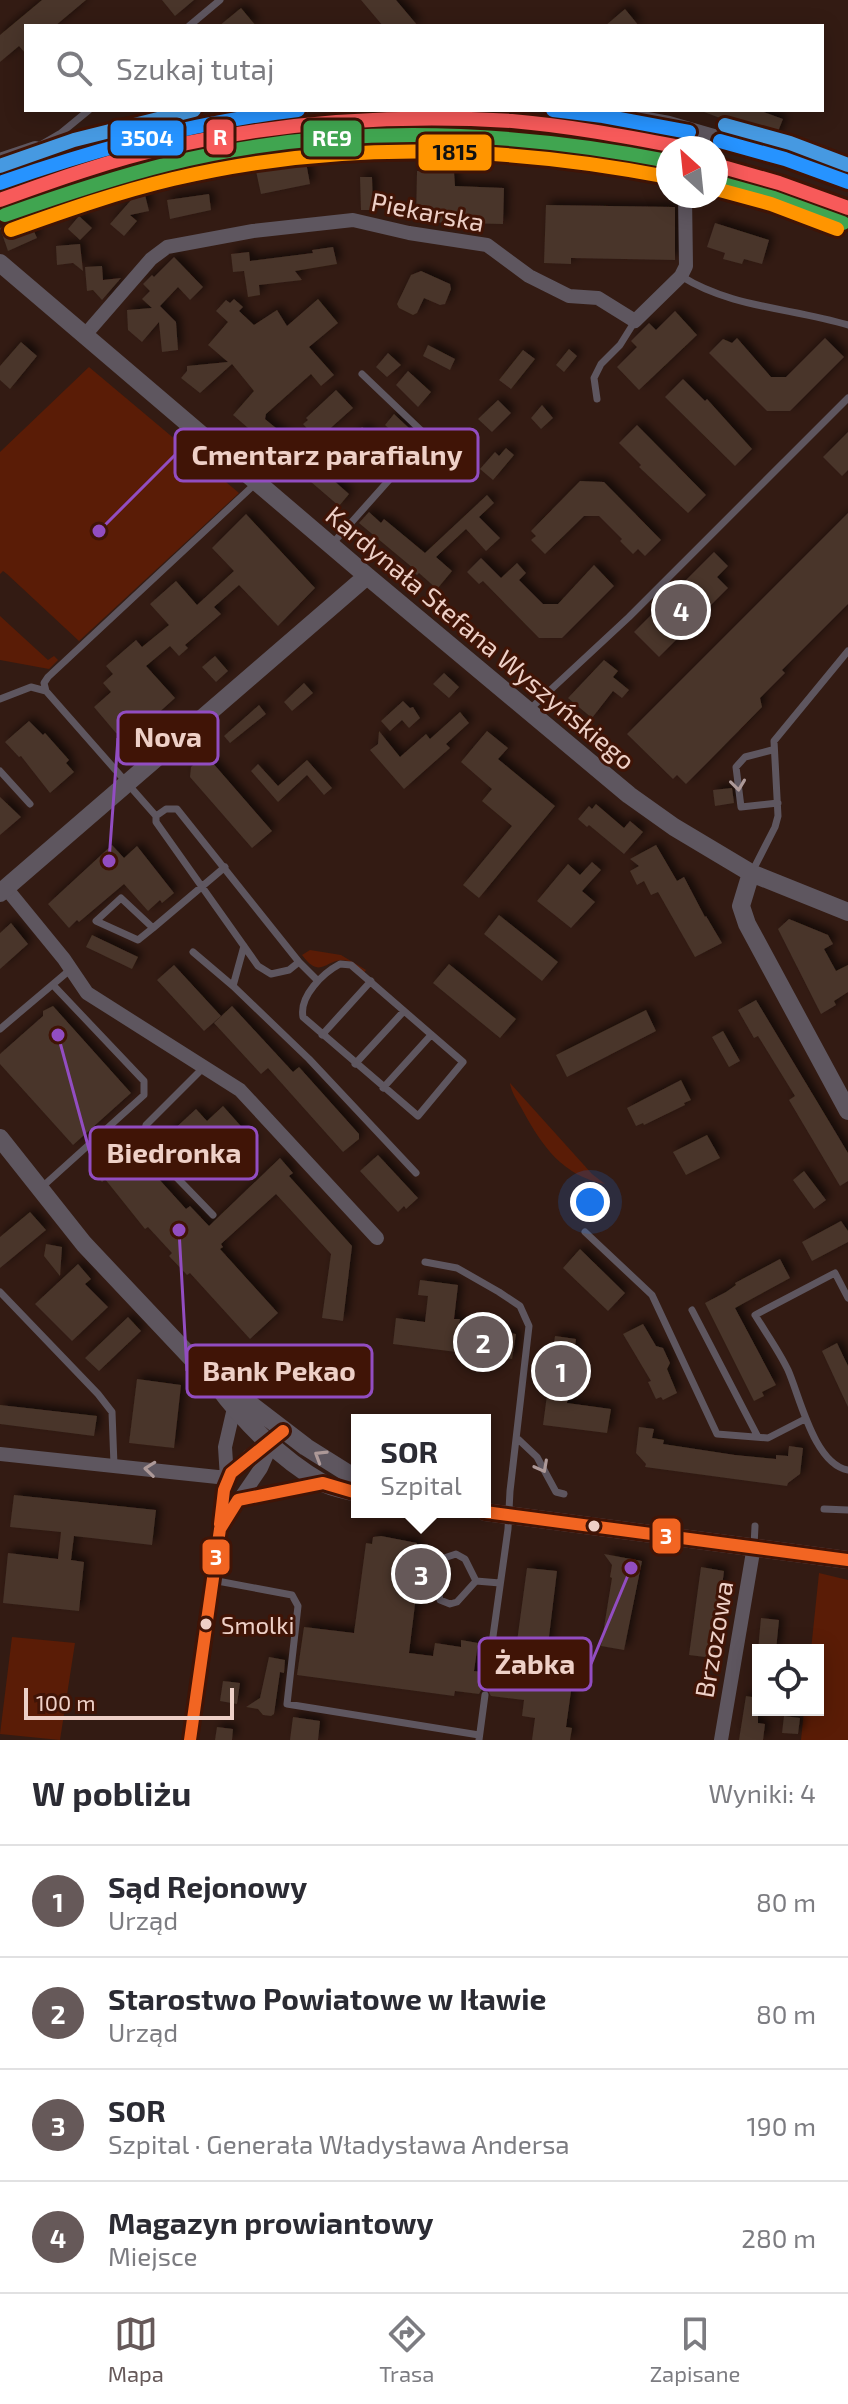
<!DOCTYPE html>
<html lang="pl">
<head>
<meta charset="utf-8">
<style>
	:root { --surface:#fff; --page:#f7f7f7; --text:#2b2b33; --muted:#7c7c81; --line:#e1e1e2; --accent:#665959 }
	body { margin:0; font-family:"Exo 2",sans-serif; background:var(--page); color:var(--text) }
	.controls { position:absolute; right:24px; bottom:24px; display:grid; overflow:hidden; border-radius:0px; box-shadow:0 4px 20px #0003 }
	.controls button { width:72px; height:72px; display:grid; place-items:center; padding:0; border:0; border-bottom:2px solid var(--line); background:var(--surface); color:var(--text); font:40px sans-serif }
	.compass { position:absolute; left:656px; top:136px; width:72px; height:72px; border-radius:50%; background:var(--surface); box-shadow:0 4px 20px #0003; rotate:333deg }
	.scale { position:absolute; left:24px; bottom:20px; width:210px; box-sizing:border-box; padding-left:8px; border:4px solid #eed0c7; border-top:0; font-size:22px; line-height:28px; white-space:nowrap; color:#eed0c7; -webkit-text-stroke:6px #401406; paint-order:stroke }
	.you { position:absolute; left:590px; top:1202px; width:28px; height:28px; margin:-20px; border:6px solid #fff; border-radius:50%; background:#1a73e8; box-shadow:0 0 0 12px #1a73e833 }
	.badge { display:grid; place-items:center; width:52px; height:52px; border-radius:50%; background:var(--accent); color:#fff; font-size:26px; font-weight:700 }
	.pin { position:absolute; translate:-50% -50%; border:4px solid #fff; box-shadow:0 2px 8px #0006 }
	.popup { position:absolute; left:351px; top:1414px; width:140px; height:104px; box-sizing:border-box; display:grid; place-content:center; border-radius:0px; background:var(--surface); filter:drop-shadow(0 2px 6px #0005); font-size:26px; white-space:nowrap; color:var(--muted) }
	.popup b { font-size:30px; color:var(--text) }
	.popup::after { content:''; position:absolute; left:50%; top:100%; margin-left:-16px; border:16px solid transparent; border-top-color:var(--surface) }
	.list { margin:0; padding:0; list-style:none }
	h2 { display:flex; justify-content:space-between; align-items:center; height:104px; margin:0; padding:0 32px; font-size:34px }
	h2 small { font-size:26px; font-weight:400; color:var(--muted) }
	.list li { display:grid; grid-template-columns:52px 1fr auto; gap:24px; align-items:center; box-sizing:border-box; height:112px; padding:0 32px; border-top:2px solid var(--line) }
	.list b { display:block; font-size:30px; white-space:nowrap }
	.list p { margin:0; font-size:26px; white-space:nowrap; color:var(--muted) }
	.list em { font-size:26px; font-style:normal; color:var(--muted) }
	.icon { flex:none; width:44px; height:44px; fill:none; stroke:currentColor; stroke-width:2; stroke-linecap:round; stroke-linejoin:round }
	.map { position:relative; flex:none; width:848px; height:1740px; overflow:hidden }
	.search { position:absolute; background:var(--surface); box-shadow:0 4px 20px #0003; left:24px; right:24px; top:24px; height:88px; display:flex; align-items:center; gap:20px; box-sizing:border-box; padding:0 28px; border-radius:0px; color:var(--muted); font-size:30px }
	.sheet { height:552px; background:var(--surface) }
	nav { display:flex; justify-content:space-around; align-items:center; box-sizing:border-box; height:112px; border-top:2px solid var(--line); background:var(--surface); font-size:22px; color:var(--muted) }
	nav a { display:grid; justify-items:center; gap:4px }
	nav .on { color:var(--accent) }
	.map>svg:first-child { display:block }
	.green { fill:#5a1c06 }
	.building { fill:#48352a; filter:url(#shadow) }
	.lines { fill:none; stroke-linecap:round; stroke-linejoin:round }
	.service { stroke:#5e565f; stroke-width:7 }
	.minor { stroke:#5e565f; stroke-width:14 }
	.tertiary { stroke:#5e565f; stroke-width:18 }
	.bus-1-casing { stroke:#401406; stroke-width:18 }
	.bus-1 { stroke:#f26522; stroke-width:12 }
	.rail-1-casing { stroke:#401406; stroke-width:20 }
	.rail-2-casing { stroke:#401406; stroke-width:20 }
	.rail-3-casing { stroke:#401406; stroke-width:20 }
	.rail-4-casing { stroke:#401406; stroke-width:20 }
	.rail-5-casing { stroke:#401406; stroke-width:20 }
	.rail-1 { stroke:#f75a5a; stroke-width:14 }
	.rail-2 { stroke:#40a550; stroke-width:14 }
	.rail-3 { stroke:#2693ff; stroke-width:14 }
	.rail-4 { stroke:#ff9500; stroke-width:14 }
	.rail-5 { stroke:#4699e1; stroke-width:14 }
	.oneway { stroke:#ad9998 }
	.bus-dot { fill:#eed0c7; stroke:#401406; stroke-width:3 }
	.labels { text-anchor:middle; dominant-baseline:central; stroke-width:6; stroke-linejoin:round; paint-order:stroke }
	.bus-label { font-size:24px; fill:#eed0c7; stroke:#401406; text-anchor:start }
	.street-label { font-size:26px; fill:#eed0c7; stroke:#401406 }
	.leader { fill:none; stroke:#924dc1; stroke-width:3 }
	.callout-dot { fill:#924dc1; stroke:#401406; stroke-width:3 }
	.callout { fill:#401406; stroke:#924dc1; stroke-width:3 }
	.callout-label { font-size:28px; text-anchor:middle; font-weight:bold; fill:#eed0c7 }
	.line-badge { stroke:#401406; stroke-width:3 }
	.badge-label { font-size:22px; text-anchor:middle; font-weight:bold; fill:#fff }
	.pale-badge-label { font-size:22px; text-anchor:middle; font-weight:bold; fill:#111 }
</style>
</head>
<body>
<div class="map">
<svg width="848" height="1740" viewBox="0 0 848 1740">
	<defs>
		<filter id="shadow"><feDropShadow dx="4.5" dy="-4.5" stdDeviation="4" flood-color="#0009"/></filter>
	</defs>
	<rect width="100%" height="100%" fill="#331b13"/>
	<path class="green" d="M89 367 239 493 79 641 7 574 3 571 0 574V452Z
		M0 616 48 660 54 656 58 660 49 669 0 660Z
		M310 950 341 955 366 970 364 973C359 968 354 963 348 961 326 956 322 982 302 955Z
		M510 1083 592 1174 605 1184C563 1176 542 1146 523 1111 518 1102 511 1092 510 1083Z
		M819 1573 848 1580V1740H801L804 1710H818V1650H811Z
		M12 1637 75 1643 60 1740 0 1734Z"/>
	<path class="building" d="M42 0H86L55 26H26V54L19 46 0 62V35Z
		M162 0H194L175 16Z
		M361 0H396L418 26H383Z
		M241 8 256 26H219Z
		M625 9 639 26H605Z
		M699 110H758L783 119 775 139Z
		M306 162 310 184 261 194 256 171Z
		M417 171 454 172 455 186 504 188 503 224 416 222Z
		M360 177H372L373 210H361Z
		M141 179 149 211 130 215 137 221 124 236 110 224 132 199 129 182Z
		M209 194 211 210 170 219 167 200Z
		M546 205 675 207V260L571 258V264L544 263Z
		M79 216 92 228 80 240 68 229Z
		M29 220 37 238 8 251 0 228 18 221 19 223Z
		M715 223 769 240 762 264 744 259 742 264 723 259 725 253 707 247Z
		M80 244 83 271 73 263 57 265 56 246Z
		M333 247 337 264 295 271 302 280 259 285 260 295 248 297 244 271 233 272 231 254 249 252 250 261 313 253 312 250Z
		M174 257 203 287 190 300 178 287 160 306 176 322 178 350 162 352 159 322 142 342 128 330 127 310 152 308 142 299 150 291 143 284 152 275 154 277Z
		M102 266 103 280 121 278 102 300 93 290 87 291 85 267Z
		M421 271 450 284 451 289 445 304 440 305 424 298 417 313 413 315 399 308 397 304 411 275Z
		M234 299 243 307 239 311 254 325 277 310 287 326 318 299 338 323 309 347 334 375 321 386 311 374 266 414 265 419 317 462 315 464 349 494 339 506 233 415 254 391 232 364 200 393 181 378 187 371V366L228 362 208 345 228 322 216 311 226 300 230 303Z
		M675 311 697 335 639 390 617 367 637 347 631 341 649 323 656 330Z
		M737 338 771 377H786L825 338 844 357 790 411H767L709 353 723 339 732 343Z
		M21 342 37 356 10 389 0 380V366Z
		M428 345 455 359 450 370 423 356Z
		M569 349 577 356 564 372 556 365Z
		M523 350 535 359 511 389 499 380Z
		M388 353 401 365 387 377 376 367Z
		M408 371 431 392 418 407 396 385Z
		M683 379 705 401 707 399 752 449 735 466 665 397Z
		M336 390 353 408 324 434 322 432 316 438 303 424 308 420 306 418Z
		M498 400 511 413 492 432 478 419Z
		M542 405 553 418 541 429 531 418Z
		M394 414 411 430 402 440 385 425Z
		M637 425 706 495 688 513 639 467 641 465 619 443Z
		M362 427 375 436 358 456 370 466 359 480 334 452 343 445 345 448Z
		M848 432V470L842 476 823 457Z
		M506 448 514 455 493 480 480 469 495 452 499 456Z
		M580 481 604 482 661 540 645 556 638 549 633 554 620 541 622 539 599 516H584L545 554 531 540 536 536 531 531Z
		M487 495 494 503 479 517 500 538 486 551 466 529 436 557 452 571 437 589 419 573 417 575 411 570 413 568 359 523 369 512 381 523 384 519 425 553Z
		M848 513V604L782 670 785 673 760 698 762 707 709 761 686 784 677 775 673 779 627 734Z
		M246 514 315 588 278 626 239 585 214 607 221 614 185 645 188 648 179 656 170 646 146 666 175 698 145 725 142 738 116 733 94 707 111 692 103 683 113 674 106 666 136 640 142 647 169 625 150 604 176 581 197 605 234 571 212 548Z
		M714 552 728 566 717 577 728 588 659 657 634 632Z
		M481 558 501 578 517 563 526 573 519 580 543 604H558L594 565 614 586 562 638H539L483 581 479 584 467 572Z
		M215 656 228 671 216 682 202 667Z
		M604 660 618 671 613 677 629 690 622 698 613 691 592 718 568 698Z
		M444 673 459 687 449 698 433 684Z
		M304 683 313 693 292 711 284 702Z
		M403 701 410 708 413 707 420 718 409 728 402 720 390 731 381 721Z
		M259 705 266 714 230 743 224 736Z
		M460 712 469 723 446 744 450 748 404 789 370 750 378 744 379 731 400 757 426 734 430 739Z
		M29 721 43 735 45 733 69 760 66 763 74 772 50 793 21 756 19 757 5 742Z
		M487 731 508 748 498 759 555 806 479 898 463 885 512 826 482 801 492 789 461 762Z
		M205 754 272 831 252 848 190 777 191 767Z
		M307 760 332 788 324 795 307 775 278 802 251 771 258 764 278 786Z
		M732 788 734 803 715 806 713 790Z
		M0 797 21 817 0 835Z
		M596 804 624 828 630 821 643 832 624 854 589 825 587 827 578 819 589 806 592 809Z
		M112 845 124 858 137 846 174 893 162 903 160 900 148 911 124 884 79 922 77 920 69 928 48 904Z
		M656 845 677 881 684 877 705 917 706 916 722 943 695 957 658 892 651 895 644 881 637 885 630 871 639 866 630 859Z
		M592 862 601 870 582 891 595 902 571 928 537 901 568 864 580 875Z
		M499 915 558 962 542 981 484 934Z
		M789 919 828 935 833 944 824 949 836 971 848 965V992L834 1001 836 1005 821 1014 778 929Z
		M11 923 28 944 0 969V933Z
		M92 935 138 957 132 969 86 947Z
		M449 964 516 1019 500 1038 433 983Z
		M174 965 221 1016 204 1031 157 980Z
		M756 1000 848 1153V1181L840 1186 789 1100 795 1096 758 1036 754 1038 738 1010Z
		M53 1006 131 1093 73 1145 0 1064V1054L43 1016V1011Z
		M232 1006 293 1072 299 1067 359 1134V1139L343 1152 268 1068 261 1074 214 1023Z
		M646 1010 656 1031 567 1077 556 1055Z
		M723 1031 740 1061 729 1067 712 1037Z
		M681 1080 691 1100 684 1103 685 1105 644 1125 643 1123 636 1126 627 1108Z
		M223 1106 255 1142 239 1157 210 1126 171 1162 157 1148 156 1146 196 1109 207 1121Z
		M707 1135 720 1158 686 1175 673 1152Z
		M110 1145 131 1168 146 1155 162 1172 158 1178 186 1209 190 1206 209 1226 280 1158 293 1173 289 1176 352 1246 343 1321 322 1318 331 1254 276 1194 221 1244 223 1247 220 1249 278 1313 250 1339 190 1273 187 1275 169 1256 172 1253 148 1227 145 1229 105 1179 102 1182 94 1173 89 1164Z
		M378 1155 418 1198 406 1209 404 1206 398 1212 360 1171Z
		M804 1171 826 1200 814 1209 793 1180Z
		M30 1212 46 1230 0 1268V1237Z
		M841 1221 848 1231V1242L812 1261 802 1242Z
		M46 1244 62 1247 60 1276 44 1256Z
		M580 1249 625 1293 608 1311 563 1268Z
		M780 1259 790 1278 735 1308 776 1385 762 1392 764 1396 754 1401 705 1303 726 1292 736 1285 735 1283Z
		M78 1264 91 1279 85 1284 108 1307 72 1341 35 1304Z
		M420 1280 458 1285 454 1319H460L459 1326 516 1334 512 1359 393 1344 396 1318 425 1322 428 1296 418 1295Z
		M128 1317 141 1331 99 1371 85 1358Z
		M643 1324 656 1346 663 1348 670 1363 667 1369 677 1393 663 1400 661 1397 656 1399 648 1382 651 1381 623 1334Z
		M555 1336 576 1339 567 1403 611 1409 607 1433 543 1425Z
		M837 1343 848 1366V1407L822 1351Z
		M137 1379 181 1385 174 1448 129 1443Z
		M0 1405 97 1416 94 1436 0 1424Z
		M639 1427 654 1429 652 1438 664 1440 663 1444 735 1455 776 1459V1455L788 1456 789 1446 803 1448 800 1474 788 1483 787 1486 645 1467 646 1464 636 1453Z
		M14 1495 156 1510 152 1545 74 1536 71 1560 84 1562 79 1611 3 1603 8 1553 58 1559 61 1532 10 1527Z
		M381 1536 417 1543 416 1549 422 1550 421 1562 433 1568 431 1584 417 1588 409 1653 433 1656 435 1643 461 1647V1640L478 1643 474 1671 482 1672 485 1678H490L496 1673 572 1684 566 1727 572 1728 570 1740H532L535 1718 522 1716 524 1700 491 1696 487 1689H482L479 1694 455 1691 454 1696 297 1675 304 1627 354 1633 366 1543 372 1544 373 1537Z
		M604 1554 642 1561 624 1650 601 1646 612 1578 610 1577 612 1565Z
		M701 1567 724 1571 713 1658 689 1655Z
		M527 1568 557 1571 547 1653 516 1649Z
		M761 1618 779 1620 776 1650H758Z
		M269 1657 285 1660 284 1673 280 1672 274 1714 271 1716 263 1715 258 1709 246 1707 260 1698Z
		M223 1681 240 1683 237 1704 220 1701Z
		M746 1696 758 1698V1723L765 1724 763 1740H739Z
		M784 1716 800 1718 798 1734 782 1733Z
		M293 1717 320 1721 318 1740H290Z
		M217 1727 233 1729 232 1740H215Z"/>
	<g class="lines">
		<path class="service" d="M189 26 220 0
			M37 147 61 133 89 110
			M681 276C731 308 793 308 848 325
			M597 399 594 378 601 364 620 345 635 321
			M333 543 406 461 430 439 362 374
			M46 691 44 683 48 677 255 484
			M0 699 31 687 46 691 156 816
			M530 709 629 617 848 398
			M772 750 745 757 736 767 741 807 778 803
			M0 771 30 804
			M166 809H177L299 962 289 970 271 974 258 966 156 822V816Z
			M752 872 775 827 778 816 774 741 848 651
			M153 928 138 940 96 921 121 898 153 928 225 867
			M244 946 233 986 309 1059 416 1173
			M193 952 233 986
			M299 962 317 980
			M340 964 351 965 463 1062 418 1116 303 1017C299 996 323 973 340 964Z
			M0 1029 71 969
			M322 1035 371 981
			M355 1064 404 1011
			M204 1067 146 1125 143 1137 152 1152 213 1215
			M383 1088 431 1035
			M42 1187 144 1095V1081L53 985
			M585 1232 652 1295 717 1434 768 1438 805 1419
			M425 1262 457 1268 499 1292 520 1306 529 1326 510 1491 508 1529 488 1672
			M0 1292 98 1394 112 1412 114 1465
			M848 1298 835 1273 755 1315C766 1333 779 1351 788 1370 800 1397 814 1464 848 1470
			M692 1310 758 1437
			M518 1439 537 1457 556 1492 564 1494
			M824 1509 848 1510
			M754 1546 755 1526
			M212 1580 292 1595 298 1606 287 1704 479 1735
			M476 1581 457 1602 450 1604 440 1600C436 1586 438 1571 444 1558L456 1554 465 1559 476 1581 500 1583
			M479 1740 485 1695"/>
		<path class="minor" d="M599 110 669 123 848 175
			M0 160 35 148 50 153H68L301 110
			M85 335 151 259 167 247 253 231 353 220 409 233 487 245 529 276 569 296 598 298 635 321 681 276 686 266 685 196
			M6 888 64 959 87 993 240 1090 377 1238
			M0 1454 227 1478
			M227 1478 249 1456 274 1441
			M238 1500 323 1483
			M222 1525 261 1468 272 1443
			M190 1740 227 1478 225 1447 234 1408
			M721 1740 754 1546"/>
		<path class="tertiary" d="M0 263 367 576 629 795 674 827 751 873 848 912
			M751 873 741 906 747 924 848 1111
			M0 893 367 576
			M0 1138 84 1244 216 1384C243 1421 281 1459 321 1482 331 1488 346 1490 357 1493
			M222 1387 241 1397 306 1447 357 1479
			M485 1512 848 1560"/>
		<defs>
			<path id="bus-1" d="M485 1512 848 1560
				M220 1524 224 1490 231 1473 283 1431
				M190 1740 220 1529 238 1500 323 1483 357 1493"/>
		</defs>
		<use href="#bus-1" class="bus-1-casing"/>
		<use href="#bus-1" class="bus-1"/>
		<defs>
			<path id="rail-1" d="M716 165 779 183 848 208
				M0 200C55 180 111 160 168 147 281 122 397 114 512 121 571 126 628 137 686 148"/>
			<path id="rail-2" d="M716 182 774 198 843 223
				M5 215C59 196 112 178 168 164 332 123 503 129 668 161"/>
			<path id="rail-3" d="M553 110 603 116 689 132
				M720 141 785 159 848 182
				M0 183C98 148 195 122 298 110"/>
			<path id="rail-4" d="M716 189 771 204 837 229
				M11 230C64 211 118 192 173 179 338 140 503 145 668 177"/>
			<path id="rail-5" d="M725 125 790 143 848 165
				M0 166 74 140 194 110"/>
		</defs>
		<use href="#rail-1" class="rail-1-casing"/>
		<use href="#rail-2" class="rail-2-casing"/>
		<use href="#rail-3" class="rail-3-casing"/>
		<use href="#rail-4" class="rail-4-casing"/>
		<use href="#rail-5" class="rail-5-casing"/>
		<use href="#rail-1" class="rail-1"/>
		<use href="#rail-2" class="rail-2"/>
		<use href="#rail-3" class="rail-3"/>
		<use href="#rail-4" class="rail-4"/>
		<use href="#rail-5" class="rail-5"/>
	</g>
	<defs><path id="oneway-chevron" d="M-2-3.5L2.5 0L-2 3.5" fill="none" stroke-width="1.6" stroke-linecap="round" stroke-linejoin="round" transform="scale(2)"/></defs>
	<g class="oneway">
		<use href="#oneway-chevron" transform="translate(738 785) rotate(83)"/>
		<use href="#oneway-chevron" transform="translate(320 1456) rotate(-148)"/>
		<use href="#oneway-chevron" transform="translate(542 1467) rotate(62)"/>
		<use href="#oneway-chevron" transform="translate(150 1469) rotate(-174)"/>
	</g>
	<g class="bus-dot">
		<circle cx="594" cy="1526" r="7"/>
		<circle cx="206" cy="1624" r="7"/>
	</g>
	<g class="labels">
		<g class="bus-label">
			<text x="221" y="1624">Smolki</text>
		</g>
		<g class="street-label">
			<text transform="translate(428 211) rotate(11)">Piekarska</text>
			<text transform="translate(481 637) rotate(40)">Kardynała Stefana Wyszyńskiego</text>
			<text transform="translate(713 1639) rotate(-80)">Brzozowa</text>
		</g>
	</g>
	<path class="leader" d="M99 531L175 455M109 861L118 738M58 1035L90 1153M179 1230L187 1371M631 1568L591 1664"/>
	<g class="callout-dot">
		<circle cx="99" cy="531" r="8"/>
		<circle cx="109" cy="861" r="8"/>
		<circle cx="58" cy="1035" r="8"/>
		<circle cx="179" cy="1230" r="8"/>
		<circle cx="631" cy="1568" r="8"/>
	</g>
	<g class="callout">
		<rect x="175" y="429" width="303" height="52" rx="8"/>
		<rect x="118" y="712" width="100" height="52" rx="8"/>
		<rect x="90" y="1127" width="167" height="52" rx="8"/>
		<rect x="187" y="1345" width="185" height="52" rx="8"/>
		<rect x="479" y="1638" width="112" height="52" rx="8"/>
	</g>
	<g class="callout-label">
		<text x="327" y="465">Cmentarz parafialny</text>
		<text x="168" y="747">Nova</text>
		<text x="174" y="1163">Biedronka</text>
		<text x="279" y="1381">Bank Pekao</text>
		<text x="535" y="1674">Żabka</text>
	</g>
	<g class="line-badge">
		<rect x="205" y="118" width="30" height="38" rx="8" fill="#f75a5a"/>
		<rect x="109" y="119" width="76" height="38" rx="8" fill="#2693ff"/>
		<rect x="302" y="119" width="61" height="39" rx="8" fill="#40a550"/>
		<rect x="417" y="133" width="76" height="39" rx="8" fill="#ff9500"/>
		<rect x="651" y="1517" width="31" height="38" rx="8" fill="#f26522"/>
		<rect x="201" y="1538" width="30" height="38" rx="8" fill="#f26522"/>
	</g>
	<g class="badge-label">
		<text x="220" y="145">R</text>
		<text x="147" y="146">3504</text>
		<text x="332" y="146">RE9</text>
		<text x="666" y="1544">3</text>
		<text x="216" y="1565">3</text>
	</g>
	<g class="pale-badge-label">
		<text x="455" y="160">1815</text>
	</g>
</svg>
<div class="controls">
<button><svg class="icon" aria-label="locate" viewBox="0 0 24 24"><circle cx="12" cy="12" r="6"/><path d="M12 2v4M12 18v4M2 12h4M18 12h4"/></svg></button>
</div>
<svg class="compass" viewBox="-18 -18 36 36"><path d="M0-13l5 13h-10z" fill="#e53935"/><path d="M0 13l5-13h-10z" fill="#7c7c81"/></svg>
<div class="scale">100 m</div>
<div class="you"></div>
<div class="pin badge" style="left:561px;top:1371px">1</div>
<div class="pin badge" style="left:483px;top:1342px">2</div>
<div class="pin badge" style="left:421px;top:1574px">3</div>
<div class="popup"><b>SOR</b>Szpital</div>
<div class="pin badge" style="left:681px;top:610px">4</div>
<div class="search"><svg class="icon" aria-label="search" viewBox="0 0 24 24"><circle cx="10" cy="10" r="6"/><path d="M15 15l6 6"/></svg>Szukaj tutaj</div>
</div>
<section class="sheet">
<h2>W pobliżu<small>Wyniki: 4</small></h2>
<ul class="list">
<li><span class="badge">1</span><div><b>Sąd Rejonowy</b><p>Urząd</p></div><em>80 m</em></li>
<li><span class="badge">2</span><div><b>Starostwo Powiatowe w Iławie</b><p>Urząd</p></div><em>80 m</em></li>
<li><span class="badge">3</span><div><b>SOR</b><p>Szpital · Generała Władysława Andersa</p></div><em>190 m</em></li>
<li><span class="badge">4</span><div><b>Magazyn prowiantowy</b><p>Miejsce</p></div><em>280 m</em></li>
</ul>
</section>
<nav>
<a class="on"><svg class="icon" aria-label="map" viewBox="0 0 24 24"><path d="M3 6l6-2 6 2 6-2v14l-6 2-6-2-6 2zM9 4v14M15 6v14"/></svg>Mapa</a>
<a><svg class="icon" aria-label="directions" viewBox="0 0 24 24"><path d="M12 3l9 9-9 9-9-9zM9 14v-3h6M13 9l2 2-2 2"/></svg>Trasa</a>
<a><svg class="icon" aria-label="saved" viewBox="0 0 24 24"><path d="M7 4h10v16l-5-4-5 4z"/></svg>Zapisane</a>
</nav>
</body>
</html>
